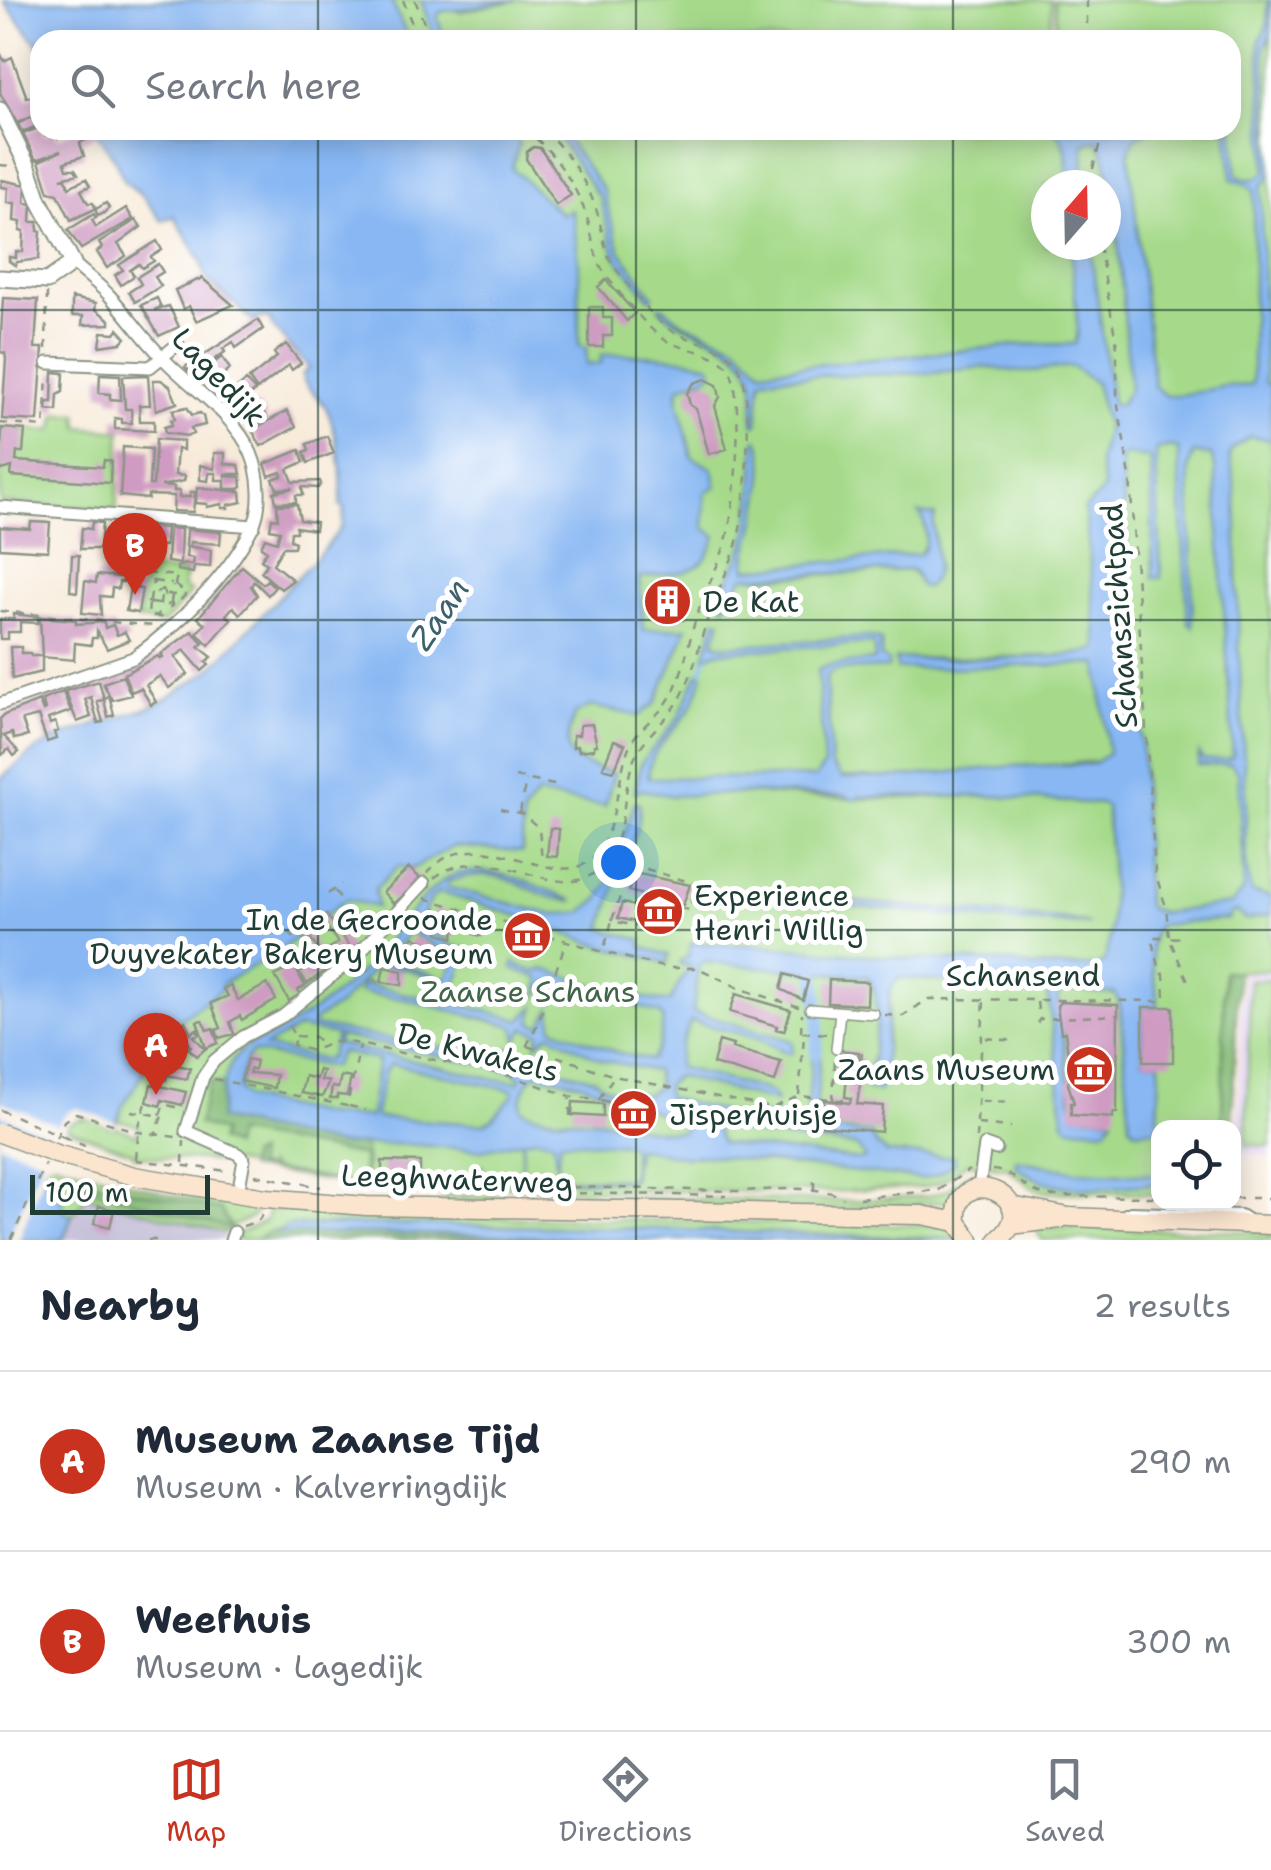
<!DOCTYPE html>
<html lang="en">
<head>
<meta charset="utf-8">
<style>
	:root { --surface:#fff; --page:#f2f2f3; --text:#1f2937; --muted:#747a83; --line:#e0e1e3; --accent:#c8321e }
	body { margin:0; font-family:"Shantell Sans",sans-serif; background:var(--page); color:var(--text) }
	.controls { position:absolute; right:30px; bottom:30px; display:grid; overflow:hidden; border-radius:20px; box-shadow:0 5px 25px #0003 }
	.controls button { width:90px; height:90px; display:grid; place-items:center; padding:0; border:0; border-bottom:2px solid var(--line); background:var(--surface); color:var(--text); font:50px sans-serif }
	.compass { position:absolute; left:1031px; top:170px; width:90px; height:90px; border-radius:50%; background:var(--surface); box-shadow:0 5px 25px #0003; rotate:20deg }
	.scale { position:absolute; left:30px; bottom:25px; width:180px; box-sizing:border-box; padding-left:10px; border:5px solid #1f3d34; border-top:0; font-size:28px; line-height:35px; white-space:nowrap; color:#1f3d34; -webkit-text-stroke:8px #fff; paint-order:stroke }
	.you { position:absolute; left:618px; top:862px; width:35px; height:35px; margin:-25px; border:8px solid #fff; border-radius:50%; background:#1a73e8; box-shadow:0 0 0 15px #1a73e833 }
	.badge { display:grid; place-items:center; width:65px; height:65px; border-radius:50%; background:var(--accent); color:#fff; font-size:32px; font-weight:700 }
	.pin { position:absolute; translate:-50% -82px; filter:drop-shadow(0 2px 5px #0008) }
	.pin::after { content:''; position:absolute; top:52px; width:35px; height:30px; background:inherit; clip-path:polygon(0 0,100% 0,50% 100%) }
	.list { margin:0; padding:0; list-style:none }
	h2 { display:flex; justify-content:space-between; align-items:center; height:130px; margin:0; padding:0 40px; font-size:42px }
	h2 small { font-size:32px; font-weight:400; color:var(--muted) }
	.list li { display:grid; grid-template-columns:65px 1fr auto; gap:30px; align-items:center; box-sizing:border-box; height:180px; padding:0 40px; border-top:2px solid var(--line) }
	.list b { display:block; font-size:38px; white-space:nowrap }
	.list p { margin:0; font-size:32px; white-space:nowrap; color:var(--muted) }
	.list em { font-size:32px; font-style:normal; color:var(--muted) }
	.icon { flex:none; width:55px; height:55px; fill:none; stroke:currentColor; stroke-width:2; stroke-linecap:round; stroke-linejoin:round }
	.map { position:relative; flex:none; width:1271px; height:1240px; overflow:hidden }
	.search { position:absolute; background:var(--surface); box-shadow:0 5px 25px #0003; left:30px; right:30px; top:30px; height:110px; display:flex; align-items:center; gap:25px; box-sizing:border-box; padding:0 35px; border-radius:30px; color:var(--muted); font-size:38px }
	.sheet { height:490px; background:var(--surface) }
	nav { display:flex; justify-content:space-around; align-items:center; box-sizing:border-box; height:140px; border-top:2px solid var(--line); background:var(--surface); font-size:28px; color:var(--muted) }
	nav a { display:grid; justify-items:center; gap:5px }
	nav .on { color:var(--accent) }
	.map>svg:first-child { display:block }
	.built { fill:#e4d3f1 }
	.industrial { fill:#c6c0d9 }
	.green { fill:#a6da8a; stroke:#628c5f; stroke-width:2.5; fill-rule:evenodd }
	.forest { fill:#84ba76; stroke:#527c55; stroke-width:2.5 }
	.water { fill:#88b7f3; stroke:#547a94; stroke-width:2.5; fill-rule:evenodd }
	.pier { fill:#f7ead8 }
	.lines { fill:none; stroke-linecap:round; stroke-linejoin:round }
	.stream { stroke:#88b7f3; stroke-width:4 }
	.canal { stroke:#88b7f3; stroke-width:12 }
	.building { fill:#cf9bc2 }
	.service-casing { stroke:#8b9486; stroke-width:10 }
	.pedestrian-casing { stroke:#8b9486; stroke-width:12 }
	.minor-casing { stroke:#8b9486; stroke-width:15 }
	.tertiary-casing { stroke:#8b9486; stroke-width:19 }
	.secondary-casing { stroke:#8b9486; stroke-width:21 }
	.path { stroke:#8b9486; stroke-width:2.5; stroke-dasharray:8 8; stroke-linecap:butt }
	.service { stroke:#fff; stroke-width:6 }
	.pedestrian { stroke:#fff; stroke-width:9 }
	.minor { stroke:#fff; stroke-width:11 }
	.tertiary { stroke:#fff; stroke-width:15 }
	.secondary { stroke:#fbe5cf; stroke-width:18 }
	.secondary-bridge-casing { stroke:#8b9486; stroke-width:21; stroke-linecap:butt }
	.path-bridge { stroke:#8b9486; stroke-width:2.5; stroke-dasharray:8 8; stroke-linecap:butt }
	.secondary-bridge { stroke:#fbe5cf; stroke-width:18 }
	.grid { fill:none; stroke:#1f3d34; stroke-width:2.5; stroke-opacity:0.55 }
	.labels { text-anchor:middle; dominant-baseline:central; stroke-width:10; stroke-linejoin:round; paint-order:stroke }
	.street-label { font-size:30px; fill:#1f3d34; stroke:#fff }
	.poi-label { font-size:30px; fill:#1f3d34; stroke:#fff; text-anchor:start }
	.park-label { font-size:30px; fill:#41644a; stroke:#fff }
	.water-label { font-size:32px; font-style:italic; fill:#3e626d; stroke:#fff }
</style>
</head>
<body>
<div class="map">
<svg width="1271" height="1240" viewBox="0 0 1271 1240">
	<rect width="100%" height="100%" fill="#fff"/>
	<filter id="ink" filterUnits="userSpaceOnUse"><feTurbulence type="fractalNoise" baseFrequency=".01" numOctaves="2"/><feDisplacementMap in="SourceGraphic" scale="20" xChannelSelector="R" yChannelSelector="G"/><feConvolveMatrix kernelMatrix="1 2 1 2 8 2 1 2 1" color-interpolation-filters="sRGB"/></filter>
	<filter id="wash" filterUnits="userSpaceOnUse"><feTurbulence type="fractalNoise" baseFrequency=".0048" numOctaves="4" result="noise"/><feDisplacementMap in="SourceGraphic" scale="40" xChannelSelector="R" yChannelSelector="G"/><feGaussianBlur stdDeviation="2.25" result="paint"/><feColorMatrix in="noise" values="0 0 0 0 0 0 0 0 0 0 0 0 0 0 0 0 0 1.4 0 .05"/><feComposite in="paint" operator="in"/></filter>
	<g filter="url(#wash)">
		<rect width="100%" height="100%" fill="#f7ead8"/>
		<path class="built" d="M1271 970V1156L1237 1153 1242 974Z"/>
		<path class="industrial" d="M84 1194 225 1227 224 1240H62Z"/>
		<path class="green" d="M340 0H452L458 12 517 0H1051V40H368Z
			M1054 0H1271V970L1224 972 1222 1127 1158 1128V1194L1045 1192 1031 1187 1008 1168 967 1163 941 1182 925 1187 834 1192 563 1190 507 1186 442 1190 437 1179 364 1187 231 1162 134 1156V1153L65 1128C81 1107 116 1128 137 1135L139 1126 118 1120 121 1113 112 1111 571 388 443 130H1057V134L1065 130H1231V40H1057ZM1067 173 1070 185H1106V245H1075L1079 339 1071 245H1046V185H1068ZM1075 344 1082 372 1072 366 1023 372 984 367 932 373 769 377 766 370 1018 345ZM924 519 933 522 935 544 917 577 909 570 758 578 752 570 920 554 926 542ZM1093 652 1099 664H1002L897 669 896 659 1056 656ZM1100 761 1112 839 1111 875 1106 807 1101 804 988 796 850 799 746 793 673 796 659 779 899 777ZM751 945 910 959 1005 962 1033 967 1096 966 1104 962 1102 984Z
			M57 414H78L79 427 121 431 116 510 0 503V427L53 431Z
			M145 569 186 573 183 587 191 592 163 624 138 620Z
			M1250 980H1271V1146L1246 1145Z
			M53 1162 172 1195 257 1208 253 1217 231 1227 221 1210 79 1178 77 1184 80 1186 231 1229 226 1233 87 1196 72 1216 64 1212 43 1175 47 1163Z
			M979 1172 973 1183 946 1202 844 1209 444 1200 441 1195 855 1201 930 1196 947 1190 969 1173Z
			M269 1209 425 1216 919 1225 945 1227 955 1233 957 1239 657 1229 387 1224 289 1226 255 1240H236L237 1234 266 1220Z
			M1035 1227 1271 1232V1240H1042Z"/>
		<path class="forest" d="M1224 971 1238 972 1232 1127H1222Z
			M210 1082 225 1084 220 1119 337 1145 364 1144 367 1163 362 1186 248 1168 250 1156 257 1153 256 1167 267 1169 268 1165 272 1170 360 1184 364 1156 236 1133 233 1146 219 1141 222 1132 198 1124Z
			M78 1178 221 1210 231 1229 80 1186Z
			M271 1231 600 1240H255Z"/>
		<path class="water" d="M3 0H391L409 40H40V48Z
			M421 0H517L440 12 437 18 446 40H435Z
			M1268 0H1271V34L1264 48 1271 174 1261 188 1265 382 1271 386V440L1250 436 1233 448 1229 455C1238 487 1237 526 1237 564 1238 643 1242 723 1246 801 1247 830 1242 865 1252 892L1271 897V915L1245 920 1236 911 1230 914 1229 919 1159 925C1142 942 1158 982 1158 1007H1143V1061L1160 1062 1158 1129 1136 1131 1130 1125 1120 1005 1115 994 1064 990 1058 996 1073 1114 1113 1118 1107 1129 1069 1127 1064 1122 1048 995 1043 989 898 978 890 990 882 1085 878 1091 867 1089C871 1057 886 1006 868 977L705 962 698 966 693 1012 792 1041 793 1049 790 1054 757 1038 691 1021 680 1047 678 1067 761 1089 773 1094 776 1102 676 1076 666 1086 667 1097 758 1121 765 1115 773 1117 775 1124 806 1127 814 1037H822L814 1128 871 1134 875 1144 887 1153 955 1157V1162L939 1174 922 1179 704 1155 686 1157 639 1148 636 1150 632 1181 452 1179 480 1177 482 1164 483 1177 631 1179 633 1148 626 1144 560 1141 557 1169 553 1141 535 1138 523 1141 522 1169V1141L482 1150 405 1144 337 1145 219 1119C223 1097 222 1070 239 1053 250 1041 271 1035 286 1027 312 1013 339 993 360 973 387 947 426 884 456 874 495 863 538 887 574 901 527 899 506 859 448 882L446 887 551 914 580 913 599 899 608 885 635 802 639 803C643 825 628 849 621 868 614 888 609 909 602 929L642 940 641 947 669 955 667 963 591 943 526 918 439 892 431 899 415 926 447 940V944L497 959 496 964 464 960 450 1002 521 1020 535 1006 531 1022 541 1026 551 1008 553 1028 619 1053 650 1060C660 1052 662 1031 663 1018L659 1013 567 984 561 987 553 1001 556 981 545 983 537 998 540 978 513 969 514 963 535 972 544 969 612 991 663 1002 670 1001 685 973 690 970 689 965H681L680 962 688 956 691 943 755 945 910 959 1005 962 1033 967 1096 966 1104 962C1117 927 1110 846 1106 807L1101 804 988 796 859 797 855 800 844 796 746 793 673 796 642 790 635 792 641 763 678 718 698 673 703 675C700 686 697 697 691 707 679 728 645 753 649 778L816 777 824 765 818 670 830 665 875 660 874 645 871 643 717 652 704 658 716 619 721 621 714 642 723 646 870 637 881 641V657L888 661V668L836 670 826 676 831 765 842 778 899 777 1013 766 1092 764 1108 754 1098 664 897 669 895 659C931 658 1077 662 1098 648L1085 509 1104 489 1099 461 1107 428 1095 383 1072 366 1023 372 984 367 932 373 771 377 763 379 761 383 757 425 753 424C753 409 757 390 752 376 738 334 686 337 659 308L662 306 682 322 735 344 762 370 1018 345 1075 344 1078 333 1071 245H1090L1111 397 1113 404 1120 405 1130 388C1126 347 1117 163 1097 140L1084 143 1083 185H1068L1066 149 1057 130H1156C1140 132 1132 138 1129 153L1154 386 1164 395C1185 396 1200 391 1220 387 1231 384 1240 388 1252 384L1254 190 1248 185 1232 179 1227 130H1231V95L1237 175C1246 183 1259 179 1266 171L1259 42 1267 26ZM1172 447 1178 449 1188 622 1193 627 1189 467 1194 453 1211 455 1215 466 1233 756 1227 759 1203 760 1199 753 1198 765 1231 764 1238 773 1244 890 1231 904 1161 913 1150 909 1146 903 1142 756 1121 461 1124 455 1151 458 1153 578H1161L1156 450ZM410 931 439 948 455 953 457 958 446 979 389 960V955ZM378 965 407 969 444 983 441 999 437 1001 363 984 359 992 408 1000 509 1025 515 1028 517 1040 525 1028 540 1034 536 1045 550 1034 602 1060 655 1071 658 1087 646 1095C630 1092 605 1093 596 1079L536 1064 533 1052 525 1061H514L513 1047 497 1058 314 1026 313 1021 339 1005ZM299 1028 336 1035 330 1057 326 1060 265 1047ZM339 1036 512 1070 521 1077 519 1082 493 1079 337 1044ZM253 1052 333 1067 340 1052 378 1060 370 1117 325 1115 246 1098 239 1090 246 1059ZM391 1064 512 1090 513 1095 492 1119 482 1124 377 1118 375 1114 385 1071ZM536 1074 577 1082 674 1119 685 1128 682 1132C655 1132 630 1125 604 1121 575 1117 545 1122 522 1109 519 1098 527 1079 536 1074ZM723 1126 760 1135 857 1146 865 1158 860 1160 721 1143 715 1128Z
			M94 130H509L519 143 512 168 561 214 571 210 573 214 579 264V346L586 348 587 365 601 363V355C642 354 671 355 711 365L713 371 708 376 679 387 678 400 692 457 713 469 716 486 705 493 704 528 716 536C703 580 678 570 639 578L644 630 687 628 656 703 639 716 591 706 575 714C557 762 572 759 614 774L605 806 537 795 523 814 522 852 454 846 413 868 407 870 399 865 375 889 377 907 346 899 278 952 222 984 223 989 174 1023 122 1107 114 1128C104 1125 92 1118 83 1117 60 1115 50 1159 43 1175L49 1187 60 1191 64 1212 72 1216 63 1240H0V779L34 751 65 735 156 705 210 670 327 546 342 526 344 508 340 505C344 478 338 433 326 408 319 395 305 390 302 375L309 368 272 326 271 320 262 317 253 321 206 278 201 261 174 216 162 221 142 195 125 182 113 156Z
			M553 130H560L603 190 620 251 653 296 649 298 615 256 600 198Z
			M758 439C770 460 759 505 754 529 751 542 744 557 747 569L920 554C929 545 927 522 919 513L935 515C928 541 948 567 926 588L919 585 915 572 909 570 744 577 724 607C720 584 741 561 746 539 753 507 755 473 755 441Z
			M729 891 1070 920 1089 924 1009 921 731 895Z
			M1016 1160 1076 1171 1158 1175V1184C1111 1186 1054 1199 1015 1165Z
			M388 1224 657 1229 957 1240H600L503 1235 275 1233 288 1226Z"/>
		<path class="pier" d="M0 1101 57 1125 66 1113 77 1108 117 1123 114 1128 82 1117 68 1123 62 1140 58 1139 56 1144 53 1162 47 1163 19 1240H7L43 1160 0 1144V1125L50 1143 53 1136 0 1114Z"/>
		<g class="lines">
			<path class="stream" d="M701 672 706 658"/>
			<path class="canal" d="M815 972 819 1012 816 1054"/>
		</g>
		<g id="blocks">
			<path class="building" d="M0 52 4 61 12 57 27 98 40 93V110L34 113 36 117 40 115V125L22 132 18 124 31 117 17 123 0 93Z
				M40 127 45 135 54 130 58 138 75 130H97L99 133 80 143 84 156 65 162 67 169H75L78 174 61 178 66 179 69 187 86 179 90 186 81 190 88 203H93L96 209 106 203 109 208 104 213 98 216 95 209 71 220 58 194 49 192 39 161 61 151 36 160 23 134Z
				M533 147 540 148 571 195 556 205 526 159 527 152Z
				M2 180 26 185 25 203 32 204 31 222H38V231H41L39 259 17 262 16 266 9 261V257L16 258V252H23L24 231H20L21 222 14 221 15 203H7L8 188 1 187Z
				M126 208 133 219 81 249 68 230 94 214 96 218 92 220 96 227Z
				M136 220 141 227 118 244 126 256 107 268 97 252 102 248 99 243Z
				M157 241 162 250 151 257 154 261 142 268 139 264 130 270 134 276 121 285 115 275 123 270 119 265Z
				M158 264 163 272 155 277 161 286 135 302 129 292 141 284 137 277Z
				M202 278 233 305 196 321 189 306 183 309 175 290Z
				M606 280 635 313 627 321 598 287Z
				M3 298 38 300 35 348H43L38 421 2 419 6 359 5 353 0 352Z
				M72 298 96 303 95 309 110 320V324L82 325 83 316H72Z
				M157 298 161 307 154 310 169 306 179 327 159 336 141 305Z
				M589 307H603V318H612V336H603V347H589Z
				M258 320 263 329 236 348 233 342 223 349 225 352 193 375 185 367Z
				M118 329 126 338 121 343 100 346 102 332 115 333Z
				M286 344 301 363 292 370 289 365 257 390 249 379 277 357 274 353Z
				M222 357 230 369 207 386 197 375Z
				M53 372 64 373 63 392 58 395 57 411 47 410 48 402H52Z
				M100 374 120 375 121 400 110 399V394L99 393Z
				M148 375 150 405H139L140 421H154V431L115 429V418L122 419V423H132L131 409H125L123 376Z
				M705 379 717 385 720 397 715 406 727 449 709 454 696 409 690 405 687 393 694 383Z
				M153 380H161L170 386 177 403 156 410Z
				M246 381 255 391 231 408 224 399Z
				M257 405 267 417 251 429 242 416Z
				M187 407 192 415 200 413 203 416 205 425 191 428 193 434 187 436 165 433 164 427 172 425 171 420 175 419 173 410Z
				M287 411 296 427 261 446 252 430Z
				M2 428 25 430 23 452H17L16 461 103 467 104 460 111 461 110 483 11 476 12 467 2 470 0 466Z
				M327 436 334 453 308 463 304 452 309 450 307 444Z
				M156 439 183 441V450L177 449 175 475 185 476 184 481 161 486 174 487V491H180L179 497H190V492H195L193 512 173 511 174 496 148 495V499L120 496 123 447 151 449 149 485H153Z
				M300 450 304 462 288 469 293 482 320 481 321 484 318 488 302 487 303 495H296V502L276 503 274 492 293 488 277 489 273 479 282 476 281 472 269 476 265 464Z
				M214 453H225V464L239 465 241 474H226V476L241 477 242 487 239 489H225V480H216V473H209L208 481 200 480V465L214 469Z
				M197 487 241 492 242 502 228 505V508H222V504L207 507V504L196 503Z
				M297 504 300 520 316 522 315 530 296 527V532H291L290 540 295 542 294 547H283L273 564 293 580 281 589 261 572 267 564 261 559 267 551 261 547 265 538 277 542 280 531 270 529 272 518 278 519 277 505Z
				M31 522 50 523 48 551 0 548V527L30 529Z
				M92 522 102 523 100 549H80L82 528 91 529Z
				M146 526 166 528 165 546 155 545V542L145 544Z
				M169 528 181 529 180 564 167 562Z
				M187 529 221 532 220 544 190 542V546H186Z
				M187 546 211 550 210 567 194 566 193 573 177 570V567L184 564 192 565 193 558 186 557Z
				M123 551 131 552 130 558 141 559 140 566H133L132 573 124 572 123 582H119L118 589 112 588 111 597 100 596 101 615 82 613 85 581 96 583 97 575 120 577Z
				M72 555H79L77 592 70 591Z
				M242 566 263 584 267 580 275 587 268 595 254 581 251 586 257 595 240 614 233 607 226 615 231 619 209 645 197 633 205 624 198 618Z
				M681 581 683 620 656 621 653 583Z
				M130 587 142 589 138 613 126 611Z
				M14 614 38 617V623L20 622V632H8V639H0V619H14Z
				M40 617 76 620V624L104 622 105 628 113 625 117 635 125 632 129 640 107 649 97 631V638H92L91 645 75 643 74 660 42 657V672L12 679 10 647H21V653H30L31 656H42Z
				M192 631 203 643 199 647 212 657 206 662 209 665 202 671 184 650 175 657 188 674 169 688 160 676 146 685 156 702 151 705 141 688 131 692 124 674 158 656 160 659 163 657 161 654Z
				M123 676 131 695 112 700 103 683Z
				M99 681 104 699 109 695 114 715 108 717 104 700 97 701 103 722 98 723 91 697 85 699 91 717 77 722 65 691Z
				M63 692 71 711 48 719 50 724 55 722 58 731 54 732 56 739 47 742 38 716 22 720 28 736 14 739 12 733 4 736 19 752 14 756 9 749 2 755 0 719 4 715 39 701 43 711 45 710 42 700Z
				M592 724 597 745H594V749L579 751 578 746 573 747V735H579L580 725Z
				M614 740 625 744 614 771 603 768Z
				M550 828 559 829 557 857 547 856Z
				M409 868 421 879 394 904 383 892Z
				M634 873 690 885 683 905 657 899V902L671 906 665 928 641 921 647 899 652 901 653 898 629 891Z
				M622 903 639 907 635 922 618 918Z
				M436 909 459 916 453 938 439 933 443 920 434 917Z
				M463 913 486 920 481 936 474 934 476 928 460 924Z
				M326 914 353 951 344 958 337 960 328 949 338 943 321 918Z
				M306 931 329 968 307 984 300 973 317 961 301 935Z
				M527 931 542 938 534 958 520 954Z
				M414 936 436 949 429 963 404 950Z
				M284 948 305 986 298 990 300 994 289 1001 275 976 289 969 278 952Z
				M384 967 402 971V985L381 982Z
				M785 974 808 981 803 1000 781 989Z
				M829 980 868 982 867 1005 828 1003Z
				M267 984 276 1000 242 1020 240 1016 230 1022 234 1034 219 1038 216 1030 221 1028 211 1003 228 996 223 989 230 985 238 1000Z
				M736 994 791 1010 784 1031 776 1029 777 1026 730 1012Z
				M1060 1002 1118 1005 1117 1113H1113V1118L1071 1115V1103H1074L1068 1084 1071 1075 1065 1032 1061 1033 1057 1006Z
				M1143 1007H1173V1062H1143Z
				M203 1020 207 1030 213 1028 218 1043 206 1048 197 1021Z
				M185 1021 191 1033 197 1029 199 1034 194 1036 205 1049 197 1056 188 1048 191 1046 178 1026Z
				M719 1041 733 1045 732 1048 781 1062 775 1082 713 1064Z
				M839 1050 859 1052 858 1060H864L857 1104 883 1106 881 1132 822 1126 825 1100 850 1103 851 1098 845 1097 848 1065 838 1064Z
				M247 1059 256 1061 254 1070 250 1069 249 1073 276 1075 274 1088 241 1081Z
				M159 1061 190 1068 187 1079 167 1075 166 1080 158 1078Z
				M319 1070 323 1071 320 1080 329 1082 322 1097 301 1093 305 1076 316 1079Z
				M341 1076 351 1078 347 1096 337 1095V1099H330L332 1087 338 1088Z
				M151 1084 186 1092 182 1105 162 1100 160 1106 147 1102Z
				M573 1102 603 1104V1117L572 1115Z
				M382 1161 420 1162V1176H382Z
				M99 1206 114 1210 110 1227 94 1223Z"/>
		</g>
	</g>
	<g filter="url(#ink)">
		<use href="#blocks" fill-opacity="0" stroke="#8b9486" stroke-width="2.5"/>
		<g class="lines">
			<defs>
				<path id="service" d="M1123 1213 1130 1210 1241 1213 1249 1218"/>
				<path id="pedestrian" d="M810 1009 874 1014
					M836 1049 840 1012"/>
				<path id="minor" d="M48 363 150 367 178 344
					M0 507 254 526
					M0 704 133 658C177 627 227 577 252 528 263 508 260 474 251 453 235 415 191 388 163 358 143 338 127 314 108 294 97 283 84 273 73 263
					M979 1188 985 1145 996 1149
					M238 1193 244 1160 238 1154 186 1131 203 1077 214 1061 243 1037 283 1016 355 957 424 883
					M231 1240 234 1232"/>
				<path id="tertiary" d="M0 110 28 167 39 200 73 263 47 281 0 278"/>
				<path id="secondary" d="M56 1154 134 1176 266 1198 366 1206 922 1215 957 1222
					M1011 1206 1069 1217 1271 1225
					M1011 1225 1060 1219
					M970 1240 957 1222C952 1157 1050 1199 998 1240"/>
			</defs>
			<use href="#service" class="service-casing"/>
			<use href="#pedestrian" class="pedestrian-casing"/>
			<use href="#minor" class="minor-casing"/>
			<use href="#tertiary" class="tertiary-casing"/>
			<use href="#secondary" class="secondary-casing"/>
			<path class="path" d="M403 0 418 40
				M415 0 431 40
				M1087 0V40
				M0 165 11 166
				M1092 185C1090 166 1101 149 1102 130
				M1099 245 1117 347V399L1130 477 1155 872 1166 907 1169 938 1188 981
				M46 349 47 292
				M0 423 44 427 47 377
				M147 573 177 576 175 584 183 585
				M151 581H154V583L152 584Z
				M154 581 172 584
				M175 585 187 593 177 604
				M162 589 165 594 161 597 157 593Z
				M167 594 184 596
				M161 597 158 617 165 618
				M150 601 152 584
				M150 601 151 603 149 604 148 602Z
				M151 603 169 605
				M171 603 173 586
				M149 604 148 615 157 617
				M169 604H172V606L170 607Z
				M0 611 153 626
				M515 777 559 786
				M500 809 523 814 539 828 542 861
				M520 812 526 780
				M602 851 616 860 696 884 689 910 676 907 671 926 665 932 612 921 603 952
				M427 873C479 815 548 893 591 860 616 840 617 777 629 747 637 728 658 717 668 701 684 676 688 642 697 615 706 588 720 564 727 537 735 508 746 388 727 366 712 350 683 351 665 340 647 329 617 290 604 272 593 256 593 234 586 215 576 185 552 148 525 130
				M434 878C492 834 558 909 599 869 632 837 618 781 640 748 652 729 672 716 682 695 696 668 700 637 711 609 720 585 732 563 738 538 746 506 755 392 738 366 721 340 688 344 666 327 647 312 631 288 616 269 604 254 603 231 597 212 588 183 567 151 544 130
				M335 891 343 902
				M328 894 341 884
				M425 898 603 952 667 968H698L741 989 799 1007
				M612 920 623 888H629
				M289 932 295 939
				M388 941 397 949
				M363 965 378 983
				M1037 1002 1039 1018
				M885 1015 903 1016 928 999 1159 1001 1165 998 1164 975 1160 971 1152 937 1183 938
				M1037 1023 1040 1019 1118 1015
				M161 1024 171 1030
				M289 1026 295 1037 293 1045 312 1051 334 1042H349L511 1076 573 1097 599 1099 614 1076
				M802 1032 829 1034
				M296 1036 315 1037 320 1043
				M986 1038 1014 1041
				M527 1046 614 1076 772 1108 799 1096 850 1101
				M861 1060 862 1052
				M984 1067 1012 1070
				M512 1075 538 1023 565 944
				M214 1079 347 1106 360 1046
				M799 1095 804 1036 801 1031 802 1014
				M601 1100 641 1110 638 1118
				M833 1101 835 1058
				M982 1101 1010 1102
				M349 1106 366 1110
				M131 1111 162 1116 156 1133
				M160 1115 164 1104 179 1108
				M570 1116V1098
				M978 1124 1011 1127
				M64 1137 85 1146
				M56 1138 64 1121 76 1113 139 1132 176 1137
				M976 1138 984 1001
				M136 1159 139 1126 146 1103
				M136 1160 228 1171
				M183 1163 184 1141
				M992 1170C1015 1171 1024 1191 1048 1196L1158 1197
				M255 1175 321 1187
				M814 1189V1176
				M429 1191 437 1186C537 1185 637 1189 737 1191 765 1191 820 1183 843 1198
				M514 1192 726 1196
				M859 1198 939 1190 969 1170
				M1234 1198H1271
				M243 1226 258 1221 264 1212
				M11 1240 45 1164
				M148 1240H157"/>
			<use href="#service" class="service"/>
			<use href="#pedestrian" class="pedestrian"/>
			<use href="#minor" class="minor"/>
			<use href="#tertiary" class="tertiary"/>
			<use href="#secondary" class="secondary"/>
			<defs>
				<path id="secondary-bridge" d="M0 1133 56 1154"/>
			</defs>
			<use href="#secondary-bridge" class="secondary-bridge-casing"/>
			<path class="path-bridge" d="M0 1110 64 1137"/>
			<use href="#secondary-bridge" class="secondary-bridge"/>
		</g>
	</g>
	<path class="grid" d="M318 0V40M636 0V40M953 0V40M318 130V1240M636 130V1240M953 130V1240M0 310H1271M0 620H1271M0 930H1271"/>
	<defs>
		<symbol id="building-disc" viewBox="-11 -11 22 22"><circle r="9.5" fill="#c8321e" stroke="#fff"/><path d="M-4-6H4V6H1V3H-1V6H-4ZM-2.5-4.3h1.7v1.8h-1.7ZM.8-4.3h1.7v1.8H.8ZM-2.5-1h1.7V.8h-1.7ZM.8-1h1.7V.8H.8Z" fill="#fff"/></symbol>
		<symbol id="museum-disc" viewBox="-11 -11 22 22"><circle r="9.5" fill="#c8321e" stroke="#fff"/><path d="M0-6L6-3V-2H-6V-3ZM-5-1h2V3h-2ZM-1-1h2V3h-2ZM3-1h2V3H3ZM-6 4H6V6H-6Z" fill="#fff"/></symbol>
	</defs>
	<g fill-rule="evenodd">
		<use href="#building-disc" x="640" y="574" width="55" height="55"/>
		<use href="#museum-disc" x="632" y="884" width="55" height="55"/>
		<use href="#museum-disc" x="500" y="908" width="55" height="55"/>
		<use href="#museum-disc" x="1062" y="1042" width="55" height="55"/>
		<use href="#museum-disc" x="606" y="1086" width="55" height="55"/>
	</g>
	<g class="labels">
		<g class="street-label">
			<text transform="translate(219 377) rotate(47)">Lagedijk</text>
			<text transform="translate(1119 616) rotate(-94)">Schanszichtpad</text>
			<text x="1023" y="975">Schansend</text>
			<text transform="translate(478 1052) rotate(14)">De Kwakels</text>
			<text transform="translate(457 1179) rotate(2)">Leeghwaterweg</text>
		</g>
		<g class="poi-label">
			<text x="703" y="601">De Kat</text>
			<text x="694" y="895">Experience<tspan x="694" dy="34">Henri Willig</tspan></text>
			<text x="493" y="919" text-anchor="end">In de Gecroonde<tspan x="493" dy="34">Duyvekater Bakery Museum</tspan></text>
			<text x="1055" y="1069" text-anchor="end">Zaans Museum</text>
			<text x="669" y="1114">Jisperhuisje</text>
		</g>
		<g class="park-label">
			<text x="528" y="991">Zaanse Schans</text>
		</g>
		<g class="water-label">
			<text transform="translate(439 614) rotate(-56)">Zaan</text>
		</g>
	</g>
</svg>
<div class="controls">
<button><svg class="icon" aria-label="locate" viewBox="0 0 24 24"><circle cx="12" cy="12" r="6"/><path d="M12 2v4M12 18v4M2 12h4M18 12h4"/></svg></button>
</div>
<svg class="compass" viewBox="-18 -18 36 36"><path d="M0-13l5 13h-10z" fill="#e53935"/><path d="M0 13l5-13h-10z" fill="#747a83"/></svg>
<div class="scale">100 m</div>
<div class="you"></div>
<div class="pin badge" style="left:156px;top:1095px">A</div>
<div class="pin badge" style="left:135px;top:595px">B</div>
<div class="search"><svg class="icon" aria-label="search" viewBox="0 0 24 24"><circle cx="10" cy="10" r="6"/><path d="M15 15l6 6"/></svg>Search here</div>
</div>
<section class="sheet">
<h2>Nearby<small>2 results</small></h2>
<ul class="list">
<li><span class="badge">A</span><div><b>Museum Zaanse Tijd</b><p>Museum · Kalverringdijk</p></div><em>290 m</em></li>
<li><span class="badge">B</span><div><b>Weefhuis</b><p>Museum · Lagedijk</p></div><em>300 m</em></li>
</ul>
</section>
<nav>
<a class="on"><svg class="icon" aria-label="map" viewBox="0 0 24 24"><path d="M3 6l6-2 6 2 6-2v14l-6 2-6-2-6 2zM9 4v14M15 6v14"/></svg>Map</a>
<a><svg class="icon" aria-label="directions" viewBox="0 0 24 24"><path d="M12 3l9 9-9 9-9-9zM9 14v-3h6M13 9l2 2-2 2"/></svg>Directions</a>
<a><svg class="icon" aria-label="saved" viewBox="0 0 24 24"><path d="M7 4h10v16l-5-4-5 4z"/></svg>Saved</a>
</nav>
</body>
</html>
